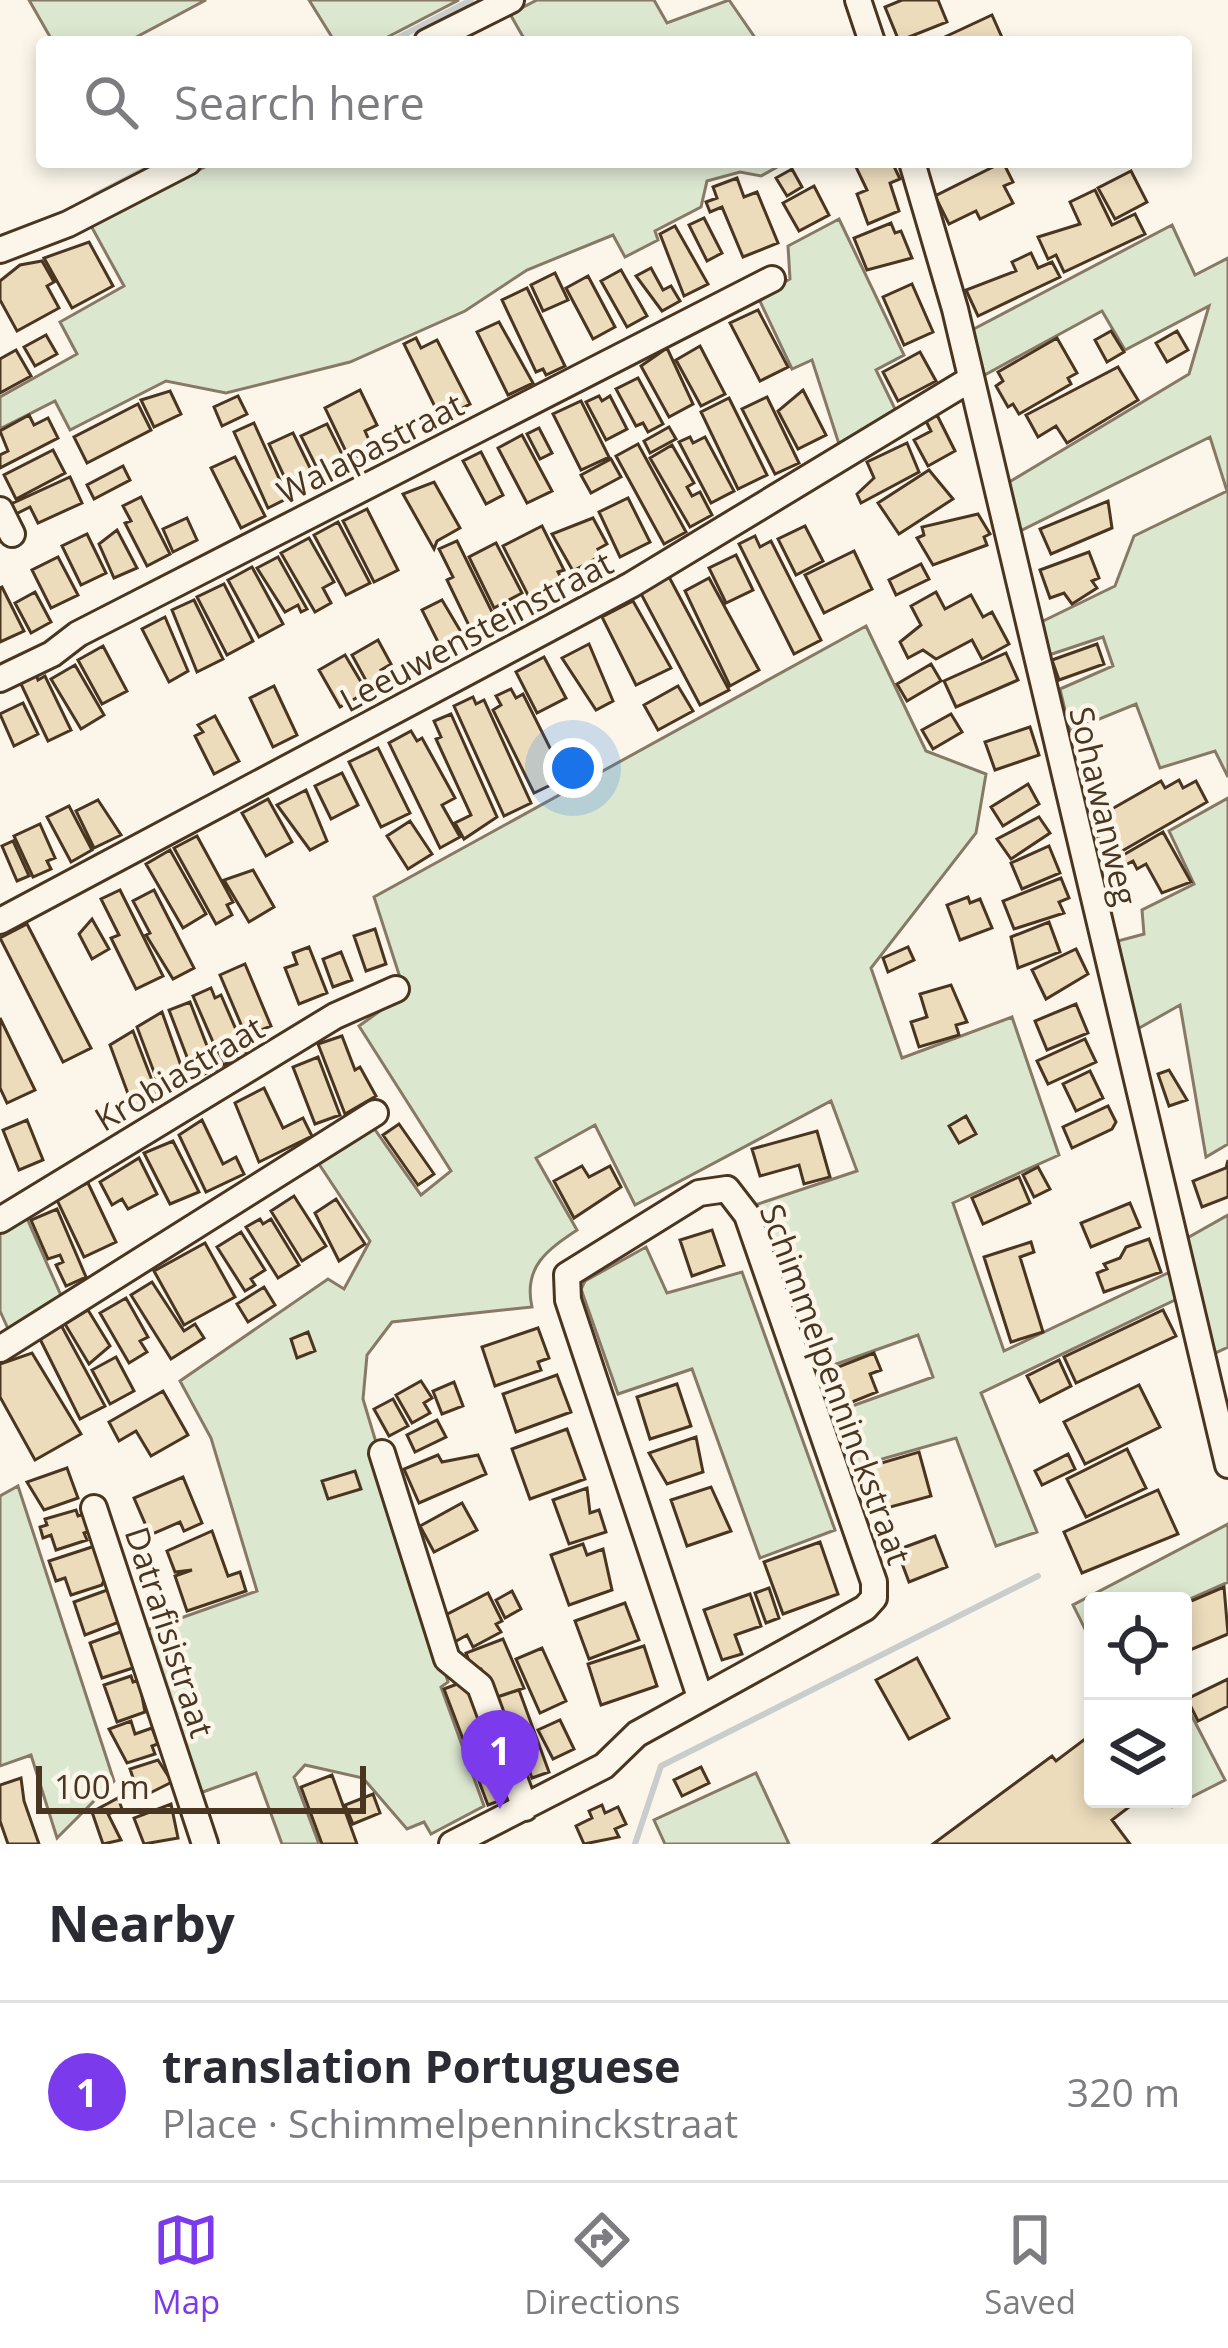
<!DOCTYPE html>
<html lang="en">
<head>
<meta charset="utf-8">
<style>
	:root { --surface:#fff; --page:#f2f2f3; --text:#2b2b33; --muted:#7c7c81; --line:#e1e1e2; --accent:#7c3aed }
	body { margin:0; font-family:"Open Sans",sans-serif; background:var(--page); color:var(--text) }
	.controls { position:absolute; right:36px; bottom:36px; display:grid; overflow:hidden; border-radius:12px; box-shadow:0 6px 18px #0003 }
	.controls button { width:108px; height:108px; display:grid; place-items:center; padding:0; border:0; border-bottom:3px solid var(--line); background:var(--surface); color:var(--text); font:60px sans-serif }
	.scale { position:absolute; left:36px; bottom:30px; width:330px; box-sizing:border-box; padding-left:12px; border:6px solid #4a3520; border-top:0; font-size:33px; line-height:42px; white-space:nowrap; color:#4a3520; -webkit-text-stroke:9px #fbf6e9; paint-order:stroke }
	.you { position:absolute; left:573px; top:768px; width:42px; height:42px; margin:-30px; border:9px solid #fff; border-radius:50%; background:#1a73e8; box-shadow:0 0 0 18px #1a73e833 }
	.badge { display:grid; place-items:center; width:78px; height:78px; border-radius:50%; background:var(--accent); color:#fff; font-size:39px; font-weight:700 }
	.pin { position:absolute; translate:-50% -99px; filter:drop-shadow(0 3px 6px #0008) }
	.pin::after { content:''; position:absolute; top:63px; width:42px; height:36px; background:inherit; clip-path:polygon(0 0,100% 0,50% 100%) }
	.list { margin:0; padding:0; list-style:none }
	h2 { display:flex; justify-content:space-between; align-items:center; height:156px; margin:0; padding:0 48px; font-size:51px }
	h2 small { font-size:39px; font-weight:400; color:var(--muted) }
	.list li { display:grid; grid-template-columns:78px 1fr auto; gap:36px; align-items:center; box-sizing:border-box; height:180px; padding:0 48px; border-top:3px solid var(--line) }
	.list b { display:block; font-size:45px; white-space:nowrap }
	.list p { margin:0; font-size:39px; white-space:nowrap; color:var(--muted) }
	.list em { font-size:39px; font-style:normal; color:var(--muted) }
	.icon { flex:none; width:66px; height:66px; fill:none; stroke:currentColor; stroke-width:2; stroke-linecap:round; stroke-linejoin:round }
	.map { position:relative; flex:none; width:1228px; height:1844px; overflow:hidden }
	.search { position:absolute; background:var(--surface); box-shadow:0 6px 18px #0003; left:36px; right:36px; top:36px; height:132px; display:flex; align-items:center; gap:30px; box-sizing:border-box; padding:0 42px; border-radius:12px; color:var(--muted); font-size:45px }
	.sheet { height:336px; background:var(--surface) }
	nav { display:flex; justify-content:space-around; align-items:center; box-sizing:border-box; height:168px; border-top:3px solid var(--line); background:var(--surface); font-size:33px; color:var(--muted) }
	nav a { display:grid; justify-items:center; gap:6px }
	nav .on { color:var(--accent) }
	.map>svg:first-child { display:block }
	.green { fill:#dce7d0; stroke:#887966; stroke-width:3 }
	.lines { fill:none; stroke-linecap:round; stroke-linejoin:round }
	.stream { stroke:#c9cecd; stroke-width:6 }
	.building { fill:#ecdcbc; stroke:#4a3520; stroke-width:3 }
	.minor-casing { stroke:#4a3520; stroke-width:30 }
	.minor { stroke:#fbf6e9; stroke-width:24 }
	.labels { text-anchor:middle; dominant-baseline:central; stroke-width:9; stroke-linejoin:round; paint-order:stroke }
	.street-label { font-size:33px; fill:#4a3520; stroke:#fbf6e9 }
</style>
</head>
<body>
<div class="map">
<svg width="1228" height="1844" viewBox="0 0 1228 1844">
	<rect width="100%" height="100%" fill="#fbf6e9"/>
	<path class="green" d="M29 0H206L127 42H53Z
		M309 0H459L378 42H335Z
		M537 0H654L667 23 729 0 758 42H526L510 14Z
		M215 162H786L761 176 740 172 707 181 701 207 655 231 658 240 625 257 613 235 527 270 465 311 350 362 226 393 166 381 70 430 55 401 0 429V397L77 354 60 322 124 286 90 224Z
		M839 219 904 355 876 370 896 411 839 444 812 360 792 369 758 297 790 279 788 246Z
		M1172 225 1195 275 1228 258V777L1215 751 1160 768 1136 704 1070 731 1060 689 1113 666 1103 637 1046 656 1039 623 1115 586 1134 536 1227 491 1210 437 1018 532 1006 484 1189 374 1209 306 1125 350 1102 311 981 377 970 331Z
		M866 626 926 751 986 774 976 833 871 968 902 1058 1012 1017 1059 1155 953 1203 1004 1351 1170 1272 1177 1299 981 1393 1037 1532 996 1546 956 1438 847 1469 827 1415 933 1377 918 1335 811 1373 752 1206 857 1171 831 1101 635 1205 595 1125 536 1158 577 1230C547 1250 523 1267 532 1307L392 1322 367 1355 363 1399 448 1682 441 1687 484 1806 431 1834 424 1822 407 1829 363 1778 305 1765 294 1777 319 1844H282L256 1773 200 1793 147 1630 257 1591 211 1438 180 1381 328 1279 344 1289 370 1241 315 1158 371 1124 421 1195 451 1171 359 1026 405 993 374 897Z
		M1228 798V1144L1206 1157 1180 1005 1134 1031 1114 942 1144 934 1142 910 1194 884 1169 831Z
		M25 1214 63 1300 10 1333 0 1311V1229Z
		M1228 1215V1347L1211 1355 1182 1241Z
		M646 1247 667 1293 742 1272 835 1530 760 1558 692 1369 618 1394 581 1289 585 1281Z
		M18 1486 114 1781 57 1838 31 1755 0 1766V1496Z
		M1228 1524V1582L1183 1602 1093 1601V1645L1073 1605Z
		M1183 1699 1225 1780 1172 1807 1146 1799H1183Z
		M756 1773 789 1844H665L654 1820Z"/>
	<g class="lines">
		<path class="stream" d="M390 42 471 0
			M94 196 160 162
			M635 1844 661 1766 1038 1576"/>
	</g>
	<path class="building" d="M902 0H938L947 22 899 41 885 7Z
		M992 15 1004 42H934Z
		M861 162H892L900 179 890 183 899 211 868 224 857 194 867 190 855 165Z
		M1003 162 1013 182 1004 186 1013 203 980 219 976 211 949 224 935 196Z
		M792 169 802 187 787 196 776 178Z
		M1131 171 1147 202 1115 219 1098 188Z
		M737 178 744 197 757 192 778 243 743 257 722 207 710 212 706 202 717 198 713 187Z
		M814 186 829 215 799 231 783 203Z
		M1095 190 1112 225 1135 214 1145 234 1064 272 1056 255 1048 259 1038 237 1080 224 1070 202Z
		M704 218 722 253 707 261 689 225Z
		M891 223 895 233 901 231 912 258 867 270 854 238Z
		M675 226 708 284 684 296 660 234Z
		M89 242 113 286 72 308 44 258Z
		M1031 253 1038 268 1052 262 1060 277 978 316 966 290 1016 271 1012 262Z
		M42 261 54 282 47 286 59 308 17 331 0 300V281L20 265Z
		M651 268 663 290 671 286 680 301 662 311 636 276Z
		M621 270 647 316 627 327 601 281Z
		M555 273 568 300 543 311 531 285Z
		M588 276 615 327 593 339 566 288Z
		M912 284 933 332 904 345 883 297Z
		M527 288 565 366 546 375 543 369 536 372 502 300Z
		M758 310 788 367 760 381 730 323Z
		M499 322 533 383 508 395 477 332Z
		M1111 331 1124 352 1107 362 1095 340Z
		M1177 331 1188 350 1167 362 1156 343Z
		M46 335 57 354 35 366 24 347Z
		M416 338 421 348 437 340 470 404 441 419 404 344Z
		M1057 338 1077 373 1068 378 1071 384 1019 414 1013 404 1008 407 996 386 1003 381 998 372Z
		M700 346 725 394 701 406 676 360Z
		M667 348 693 404 669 417 641 366Z
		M16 350 31 376 0 393V359Z
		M920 352 936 381 898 401 883 372Z
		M1118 367 1138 400 1067 443 1056 426 1038 437 1026 415Z
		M638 378 663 424 648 432 643 423 636 426 616 389Z
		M360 390 377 425 365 431 373 449 350 460 325 408Z
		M803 390 826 435 798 449 778 411Z
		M170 391 181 414 154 427 141 400Z
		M238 396 247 414 222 426 214 407Z
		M599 396 602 401 610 396 627 429 606 440 586 402Z
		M767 397 799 463 775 474 742 409Z
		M729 398 767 475 738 489 701 412Z
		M581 401 609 457 581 470 553 414Z
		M138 404 151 430 87 463 74 437Z
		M29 415 34 425 48 418 58 438 0 468V455L8 451 0 431Z
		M937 415 955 451 928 466 914 440 931 431 926 421Z
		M254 423 288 498 268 508 234 432Z
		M327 424 342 454 319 472 301 436Z
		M669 427 676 439 650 453 644 441Z
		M539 428 552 453 540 459 527 434Z
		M293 433 315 478 290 489 269 444Z
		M522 435 552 491 527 503 498 448Z
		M690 437 693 443 705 437 734 491 711 503 679 442Z
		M907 443 919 472 861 503 857 494 874 478 867 462Z
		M638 444 686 532 664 544 616 456Z
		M672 445 694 483 687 487 692 496 700 492 712 515 690 527 650 458Z
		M53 450 65 473 16 499 4 475Z
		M481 452 503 495 486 504 463 461Z
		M235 457 265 516 241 528 211 468Z
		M611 459 621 477 591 493 581 475Z
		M123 466 130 480 94 499 87 485Z
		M929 470 953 499 899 534 878 503Z
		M70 477 82 503 38 523 30 507 16 514 11 504Z
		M434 482 460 528 437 541 434 549 403 494Z
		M141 497 170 554 147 566 125 523 131 521 123 506Z
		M628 498 650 542 620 557 599 512Z
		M1108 501 1112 528 1051 554 1040 529Z
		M367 509 398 570 374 582 343 521Z
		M978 514 990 534 984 537 987 545 933 565 917 538 924 535 922 527Z
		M187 518 197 540 173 552 163 529Z
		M593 518 607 544 598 549 602 555 573 571 552 534Z
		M338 522 370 583 346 595 314 535Z
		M542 526 564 570 558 572 562 580 529 597 503 546Z
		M805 526 823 561 796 575 778 539Z
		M117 530 137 568 114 578 99 544Z
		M87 534 106 573 81 585 62 546Z
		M755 536 760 547 771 541 821 640 794 654 739 544Z
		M309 538 334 582 323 588 331 603 315 612 281 553Z
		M457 541 497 622 473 634 447 580 453 577 439 549Z
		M496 543 522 593 494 608 469 557Z
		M854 551 872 589 824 613 805 575Z
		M1089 552 1099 578 1092 581 1097 588 1072 604 1064 593 1050 598 1040 570Z
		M736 555 753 590 726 603 709 568Z
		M58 557 78 595 51 608 32 570Z
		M278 557 307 609 301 612 298 605 285 612 257 568Z
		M921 564 929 579 896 595 889 580Z
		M252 567 283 624 259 637 228 580Z
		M668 575 729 690 700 705 639 590Z
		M709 578 759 670 730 686 685 591Z
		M224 584 253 641 227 655 197 597Z
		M2 587 24 631 0 642V588Z
		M35 592 51 622 31 633 15 603Z
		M936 592 945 609 971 595 983 617 992 612 1009 644 982 659 972 640 936 659 923 650 908 658 900 642 921 625 911 606Z
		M194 600 223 659 197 672 172 610Z
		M442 600 464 637 443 652 422 610Z
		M633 601 671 668 636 685 602 617Z
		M165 617 188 671 169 682 142 629Z
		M378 640 391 664 381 670 385 677 369 686 352 655Z
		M589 644 613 701 596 710 562 658Z
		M1097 644 1104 664 1059 680 1052 660Z
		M103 646 127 691 102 704 78 660Z
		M1006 653 1018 680 956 707 944 681Z
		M345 655 367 692 340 707 319 670Z
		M544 657 566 698 537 713 516 672Z
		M931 664 941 681 907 701 897 684Z
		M75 665 104 715 81 729 51 679Z
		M36 674 38 680 45 676 71 730 48 741 20 682Z
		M274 686 297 735 273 747 250 698Z
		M678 686 693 711 658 730 644 705Z
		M511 689 516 698 523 694 565 778 534 793 493 710 501 705 496 696Z
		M473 697 476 704 484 700 531 803 504 816 454 706Z
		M23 703 38 734 14 746 0 714Z
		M451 714 497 817 464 839 455 823 471 815 436 739 441 737 434 721Z
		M951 714 962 732 933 749 922 730Z
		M215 716 239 761 214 774 195 736 203 732 198 725Z
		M1030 727 1039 755 995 770 985 742Z
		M411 731 417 741 422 738 455 798 442 805 460 837 440 848 389 743Z
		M378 748 410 813 381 827 349 762Z
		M342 773 358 805 331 819 315 786Z
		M1179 780 1183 788 1196 781 1207 802 1110 858 1089 822 1161 781 1165 788Z
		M1028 784 1039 804 1003 826 991 807Z
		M306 790 327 841 310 850 277 805Z
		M268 799 292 842 266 856 242 813Z
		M98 800 121 835 94 848 76 811Z
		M69 806 92 850 71 862 47 817Z
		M1039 817 1050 833 1011 859 997 839Z
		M410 821 432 854 408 869 387 836Z
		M40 824 55 858 47 861 51 869 33 877 14 836Z
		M1163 832 1191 882 1162 893 1146 864 1137 869 1133 861 1118 869 1113 861Z
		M197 836 233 902 227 905 232 915 216 924 174 848Z
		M13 841 29 876 17 881 2 846Z
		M1049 846 1060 873 1022 889 1011 863Z
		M170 850 206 914 183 928 146 864Z
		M253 870 274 907 249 922 224 880Z
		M1061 878 1069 898 1059 902 1064 913 1014 929 1003 901Z
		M120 890 163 976 136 989 111 938 119 935 101 899Z
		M154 890 194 968 173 979 146 935 150 933 133 901Z
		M968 897 970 903 980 899 992 928 960 940 947 905Z
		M92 919 109 949 92 959 79 934Z
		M1049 922 1060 952 1018 968 1011 937Z
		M27 924 91 1048 63 1062 0 938Z
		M375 929 386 964 366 971 354 936Z
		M309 947 327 993 299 1004 285 968 297 964 293 953Z
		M908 947 914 960 888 972 883 958Z
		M1076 949 1088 974 1046 999 1032 970Z
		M341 952 352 980 333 987 323 959Z
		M245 964 271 1026 246 1036 220 975Z
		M951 985 967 1022 956 1025 959 1035 919 1047 911 1022 927 1017 920 994Z
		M211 988 215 998 221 995 247 1055 223 1065 193 996Z
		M190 1002 216 1069 195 1078 169 1010Z
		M1076 1004 1088 1033 1047 1050 1035 1021Z
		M162 1012 185 1077 160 1088 137 1027Z
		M0 1018 35 1090 7 1103 0 1088Z
		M133 1031 158 1096 134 1110 110 1045Z
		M342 1036 355 1070 360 1067 376 1096 345 1114 318 1044Z
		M1085 1039 1096 1062 1048 1084 1037 1061Z
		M318 1057 340 1115 315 1124 293 1067Z
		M1169 1070 1187 1100 1169 1106 1158 1074Z
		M1090 1071 1103 1098 1076 1111 1063 1084Z
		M264 1088 283 1128 303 1118 312 1136 259 1162 235 1103Z
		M1108 1106 1116 1122 1112 1129 1072 1148 1063 1127Z
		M966 1116 976 1134 959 1143 949 1126Z
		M27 1120 43 1160 19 1170 3 1130Z
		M202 1120 223 1164 236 1157 244 1174 206 1192 179 1135Z
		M399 1124 434 1174 418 1185 383 1135Z
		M817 1131 830 1177 804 1184 799 1165 760 1176 752 1149Z
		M173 1141 199 1192 170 1204 144 1153Z
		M139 1158 157 1194 128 1209 122 1199 112 1205 100 1182Z
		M1228 1160V1197L1202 1207 1193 1181 1226 1168Z
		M582 1166 589 1177 610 1166 621 1187 574 1218 554 1181Z
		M1038 1167 1050 1189 1034 1197 1023 1175Z
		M1019 1177 1030 1203 983 1224 972 1198Z
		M88 1183 116 1242 84 1257 56 1198Z
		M294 1196 326 1246 302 1261 271 1211Z
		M336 1199 365 1244 339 1261 315 1213Z
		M1130 1203 1140 1227 1091 1247 1081 1223Z
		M57 1209 86 1277 66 1286 56 1265 63 1262 60 1255 48 1259 31 1220Z
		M260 1219 263 1224 271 1219 299 1265 278 1278 246 1227Z
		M712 1230 724 1265 692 1276 680 1240Z
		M241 1232 265 1270 251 1279 255 1285 245 1291 217 1247Z
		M1149 1239 1161 1272 1104 1292 1097 1273 1107 1269 1104 1264 1120 1258 1126 1247Z
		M1031 1242 1034 1252 1020 1257 1043 1332 1011 1342 984 1257Z
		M205 1243 235 1297 184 1325 154 1271Z
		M152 1282 184 1331 195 1324 204 1338 171 1359 131 1295Z
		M264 1287 275 1305 248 1322 237 1304Z
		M126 1298 148 1337 140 1341 147 1352 129 1363 100 1313Z
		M88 1310 110 1346 89 1364 65 1324Z
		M1163 1310 1176 1336 1076 1383 1064 1357Z
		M61 1325 105 1406 80 1419 39 1337Z
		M538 1328 549 1358 538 1362 541 1370 495 1386 482 1347Z
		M308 1332 315 1351 297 1358 291 1339Z
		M32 1353 81 1434 35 1460 0 1397V1364Z
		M874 1353 881 1370 870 1374 877 1392 847 1404 828 1371Z
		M116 1357 134 1391 110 1404 92 1370Z
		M1059 1360 1071 1386 1040 1402 1027 1376Z
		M557 1375 571 1412 516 1432 503 1394Z
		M421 1381 432 1398 424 1403 430 1413 412 1423 396 1395Z
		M454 1382 463 1406 442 1414 433 1391Z
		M677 1384 691 1426 650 1439 637 1397Z
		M1139 1385 1160 1427 1085 1464 1064 1422Z
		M163 1391 188 1435 151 1456 136 1431 119 1441 109 1422Z
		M393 1399 408 1426 389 1436 374 1409Z
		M437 1420 446 1437 415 1452 407 1435Z
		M567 1429 585 1479 530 1499 512 1449Z
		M696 1437 703 1472 667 1484 649 1453Z
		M1127 1449 1146 1488 1086 1517 1067 1479Z
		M919 1452 931 1496 883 1509 871 1466Z
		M1068 1454 1075 1469 1042 1485 1035 1471Z
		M438 1455 442 1462 478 1455 486 1474 419 1503 404 1469Z
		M67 1468 78 1498 44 1510 27 1482Z
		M355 1471 361 1489 328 1499 322 1481Z
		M183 1477 202 1523 184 1531 180 1522 150 1535 134 1498Z
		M711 1487 731 1531 687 1546 671 1500Z
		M587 1488 590 1513 599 1510 606 1532 569 1544 553 1500Z
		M1158 1490 1178 1534 1082 1573 1064 1532Z
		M462 1503 477 1530 434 1552 420 1526Z
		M76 1510 78 1516 85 1514 90 1531 84 1533 87 1540 56 1550 51 1535 43 1538 40 1527 47 1525 45 1519Z
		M212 1531 228 1576 240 1572 246 1591 187 1611 175 1576 192 1570 175 1572 167 1551Z
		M935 1536 947 1567 909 1582 897 1550Z
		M820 1542 838 1594 783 1614 764 1562Z
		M583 1544 587 1555 603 1549 612 1590 569 1605 551 1555Z
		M95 1546 105 1577 102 1585 71 1595 65 1578 56 1581 49 1561Z
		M1224 1587 1228 1634 1190 1650 1183 1634V1619L1189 1617 1184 1604Z
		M769 1588 779 1618 766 1623 755 1593Z
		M110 1589 122 1621 85 1635 74 1602Z
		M512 1591 521 1609 505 1618 496 1600Z
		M488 1593 502 1621 496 1624 501 1632 473 1647 467 1635 451 1644 438 1619Z
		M750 1594 761 1626 735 1635 742 1654 722 1660 704 1610Z
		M625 1603 639 1640 589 1659 575 1621Z
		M123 1631 136 1667 102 1678 90 1643Z
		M503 1639 524 1688 491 1699 481 1669 473 1671 466 1653Z
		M644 1646 657 1686 601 1705 588 1664Z
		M542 1648 566 1701 540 1713 516 1659Z
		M917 1658 949 1718 909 1739 876 1680Z
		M131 1676 133 1682 139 1680 145 1712 117 1722 104 1685Z
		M1228 1679V1706L1198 1721 1187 1699Z
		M468 1680 512 1796 488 1805 444 1689Z
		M519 1690 549 1772 532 1778 523 1753 512 1758 491 1699Z
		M560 1720 574 1749 553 1759 538 1730Z
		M131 1721 135 1734 152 1728 158 1744 152 1746 155 1754 127 1763 109 1729Z
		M1085 1739 1093 1750V1799H1129L1133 1804 1112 1820 1130 1844H933L1052 1756 1056 1761Z
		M158 1760 172 1782 140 1798 130 1769Z
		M701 1767 709 1783 682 1796 674 1780Z
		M332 1775 357 1844H322L301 1787Z
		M21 1778 24 1801 39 1844H8L0 1821V1785Z
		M373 1794 380 1813 353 1824 345 1805Z
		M118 1798 122 1809 108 1814 121 1840 103 1844 92 1812Z
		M171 1804 178 1838 144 1844 134 1818Z
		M602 1805 605 1813 618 1807 626 1824 615 1829 619 1837 584 1844 576 1826 592 1818 589 1811Z"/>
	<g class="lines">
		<defs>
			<path id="minor" d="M858 0 872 42
				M427 42 511 0
				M912 162 955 309 1228 1465
				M0 250 68 224 188 162
				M0 510 12 534
				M0 679 52 654 78 634 772 279
				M0 921 631 585 971 379
				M0 1220 335 1016 396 989
				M0 1349 375 1113
				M382 1453 447 1659 480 1686 525 1808
				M94 1508 205 1844
				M452 1844 604 1766 637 1734 865 1608 874 1598V1582L747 1215 727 1189 699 1193 567 1275 568 1300 700 1697"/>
		</defs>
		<use href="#minor" class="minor-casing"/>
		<use href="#minor" class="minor"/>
	</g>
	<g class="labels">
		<g class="street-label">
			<text transform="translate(370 448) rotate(-27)">Walapastraat</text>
			<text transform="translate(476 631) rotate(-28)">Leeuwensteinstraat</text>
			<text transform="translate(1104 806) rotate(77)">Sohawanweg</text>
			<text transform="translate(179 1073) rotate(-31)">Krobiastraat</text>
			<text transform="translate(836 1384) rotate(70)">Schimmelpenninckstraat</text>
			<text transform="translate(170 1632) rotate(72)">Datrafisistraat</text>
		</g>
	</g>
</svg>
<div class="controls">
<button><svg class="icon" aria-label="locate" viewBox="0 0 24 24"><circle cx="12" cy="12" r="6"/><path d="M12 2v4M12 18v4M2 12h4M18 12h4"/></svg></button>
<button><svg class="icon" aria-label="layers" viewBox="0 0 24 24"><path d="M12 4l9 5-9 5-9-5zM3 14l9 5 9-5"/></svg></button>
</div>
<div class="scale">100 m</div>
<div class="you"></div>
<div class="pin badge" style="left:500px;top:1809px">1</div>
<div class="search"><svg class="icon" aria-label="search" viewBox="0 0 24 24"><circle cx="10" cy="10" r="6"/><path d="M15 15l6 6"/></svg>Search here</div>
</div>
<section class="sheet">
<h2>Nearby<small></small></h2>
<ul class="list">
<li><span class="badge">1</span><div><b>translation Portuguese</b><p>Place · Schimmelpenninckstraat</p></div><em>320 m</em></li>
</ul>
</section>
<nav>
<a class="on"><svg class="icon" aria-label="map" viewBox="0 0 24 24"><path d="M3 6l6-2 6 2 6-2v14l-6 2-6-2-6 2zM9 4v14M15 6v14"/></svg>Map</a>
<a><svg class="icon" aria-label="directions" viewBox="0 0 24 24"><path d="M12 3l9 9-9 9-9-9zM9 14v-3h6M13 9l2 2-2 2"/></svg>Directions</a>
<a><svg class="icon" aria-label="saved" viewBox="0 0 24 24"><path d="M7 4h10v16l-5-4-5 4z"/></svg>Saved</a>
</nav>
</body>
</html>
